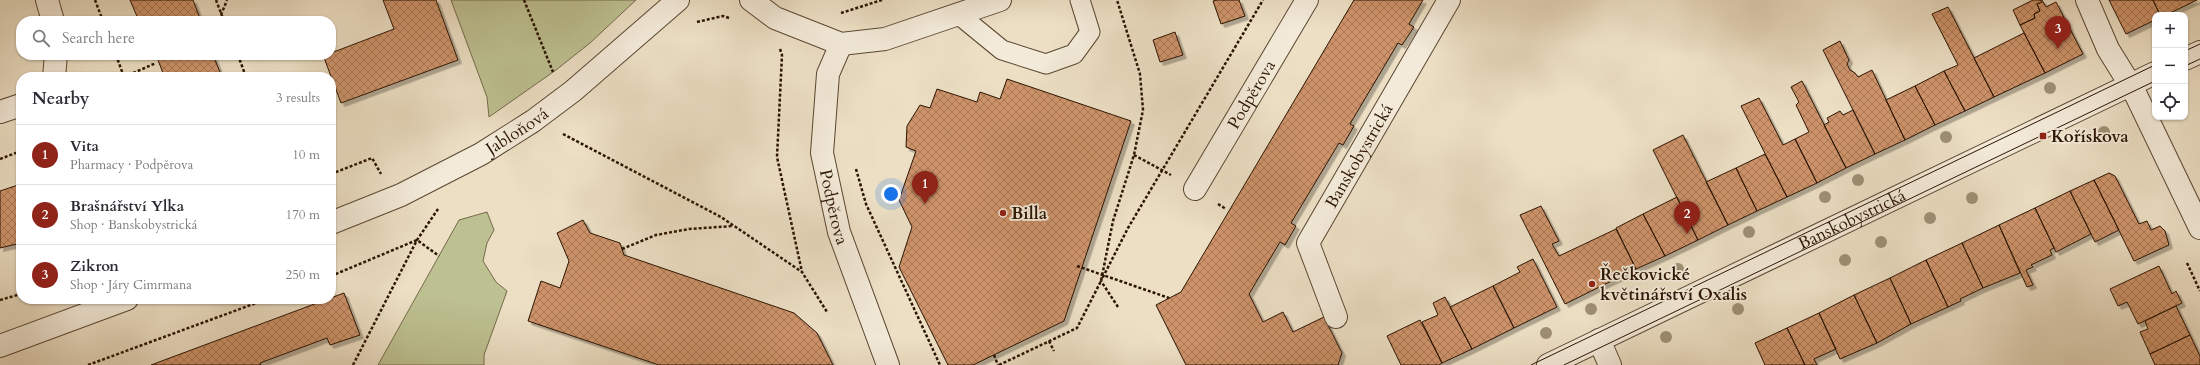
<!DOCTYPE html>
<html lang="en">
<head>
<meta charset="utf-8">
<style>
	:root { --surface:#fff; --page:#f2f2f3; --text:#2b2b33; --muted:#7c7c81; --line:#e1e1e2; --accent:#8f2418 }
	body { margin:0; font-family:Cardo,serif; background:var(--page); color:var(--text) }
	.controls { position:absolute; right:12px; top:12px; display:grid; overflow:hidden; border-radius:8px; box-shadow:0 1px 3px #0004 }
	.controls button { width:36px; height:36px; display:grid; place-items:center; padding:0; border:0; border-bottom:1px solid var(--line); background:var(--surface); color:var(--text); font:20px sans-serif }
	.you { position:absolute; left:891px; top:194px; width:14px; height:14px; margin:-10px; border:3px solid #fff; border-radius:50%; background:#1a73e8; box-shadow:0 0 0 6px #1a73e833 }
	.badge { display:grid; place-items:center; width:26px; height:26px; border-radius:50%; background:var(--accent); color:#fff; font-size:13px; font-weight:700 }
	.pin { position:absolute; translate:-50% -33px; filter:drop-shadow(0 1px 2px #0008) }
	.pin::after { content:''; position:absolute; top:21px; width:14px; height:12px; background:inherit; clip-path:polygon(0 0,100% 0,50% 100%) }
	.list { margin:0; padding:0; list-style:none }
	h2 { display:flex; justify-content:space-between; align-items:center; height:52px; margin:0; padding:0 16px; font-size:17px }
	h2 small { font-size:13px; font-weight:400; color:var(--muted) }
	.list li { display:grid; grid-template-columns:26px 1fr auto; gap:12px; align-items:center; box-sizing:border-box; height:60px; padding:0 16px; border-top:1px solid var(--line) }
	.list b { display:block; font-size:15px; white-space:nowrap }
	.list p { margin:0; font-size:13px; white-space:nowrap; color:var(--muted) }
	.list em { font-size:13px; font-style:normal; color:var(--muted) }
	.icon { flex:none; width:22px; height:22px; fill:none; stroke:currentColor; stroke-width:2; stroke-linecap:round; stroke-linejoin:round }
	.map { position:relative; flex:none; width:2200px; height:365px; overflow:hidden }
	.search { position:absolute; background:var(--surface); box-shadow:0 1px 3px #0004; left:16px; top:16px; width:320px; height:44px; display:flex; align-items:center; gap:10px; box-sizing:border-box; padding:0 14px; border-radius:16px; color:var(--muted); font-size:15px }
	.panel { position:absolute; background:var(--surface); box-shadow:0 1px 3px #0004; left:16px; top:72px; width:320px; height:232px; border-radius:16px }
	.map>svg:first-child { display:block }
	.green { fill:#bdc091; stroke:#746a4a }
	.building { fill:url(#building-cross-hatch); stroke:#2b1402; filter:url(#shadow) }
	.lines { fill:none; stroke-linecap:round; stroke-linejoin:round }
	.service-casing { stroke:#5b4732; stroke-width:21 }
	.minor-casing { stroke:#5b4732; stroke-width:24 }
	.tertiary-casing { stroke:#5b4732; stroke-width:24 }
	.path { stroke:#2b1402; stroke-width:2.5; stroke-dasharray:3 2; stroke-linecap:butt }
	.service { stroke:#f3ead9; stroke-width:19 }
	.minor { stroke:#f3ead9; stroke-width:22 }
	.tertiary { stroke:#f3ead9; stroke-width:22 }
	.tram { stroke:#2b1402; stroke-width:1 }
	.path-bridge { stroke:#2b1402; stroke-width:2.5; stroke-dasharray:3 2; stroke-linecap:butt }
	.tree { fill:#9e9075 }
	.poi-dot { fill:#8f2418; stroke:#f3ead9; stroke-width:1.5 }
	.labels { text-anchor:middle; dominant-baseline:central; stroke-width:3.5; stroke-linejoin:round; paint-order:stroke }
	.street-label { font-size:17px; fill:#2b1402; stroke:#f3ead9 }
	.poi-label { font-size:17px; font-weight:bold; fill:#2b1402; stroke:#f3ead9; text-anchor:start }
</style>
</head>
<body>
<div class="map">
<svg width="2200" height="365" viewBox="0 0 2200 365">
	<defs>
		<pattern id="building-cross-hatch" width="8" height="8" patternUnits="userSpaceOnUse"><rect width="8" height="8" fill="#ce936b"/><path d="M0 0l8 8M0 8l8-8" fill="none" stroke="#a77756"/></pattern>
		<filter id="shadow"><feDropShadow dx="3.5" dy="3.5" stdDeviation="0" flood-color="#0004"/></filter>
	</defs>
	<rect width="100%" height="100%" fill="#ecdfc4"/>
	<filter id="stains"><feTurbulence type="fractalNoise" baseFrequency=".005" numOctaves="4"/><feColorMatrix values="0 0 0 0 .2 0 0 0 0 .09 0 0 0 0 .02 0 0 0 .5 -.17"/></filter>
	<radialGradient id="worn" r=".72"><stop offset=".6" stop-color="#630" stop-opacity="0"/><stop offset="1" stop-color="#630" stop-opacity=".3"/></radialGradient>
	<path class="green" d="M451 0H636L590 43 556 70 489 117 487 97Z
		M487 212 494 230 487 243 483 261 496 282 507 291 484 355V365H378L459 220Z"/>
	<path class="building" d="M130 0H193L201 21H139Z
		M383 0H436L458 60 341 103 323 55H331V53L394 29Z
		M1217 0H1239L1245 16 1221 24 1213 1Z
		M1354 0H1423L1409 24 1414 27 1402 45 1398 43 1350 124 1354 126 1343 145 1339 143 1291 223 1296 226 1285 245 1280 242 1249 294 1263 322 1283 312 1293 332 1324 317 1342 353 1338 365H1186L1156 305 1181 292Z
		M2033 0H2040L2042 2 2037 4 2040 11 2034 14 2035 18 2020 25 2013 10Z
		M2040 0H2042L2046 7 2056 2 2083 54 2045 73 2020 25 2035 18 2034 14 2040 11 2037 4 2042 2Z
		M2109 0H2153L2160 15H2155V20L2126 34Z
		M2153 0H2197L2166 15H2160Z
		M1948 7 1994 97 1965 111 1944 71 1958 65 1932 14Z
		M1175 32 1183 55 1160 62 1153 40Z
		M2024 33 2045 73 1994 97 1974 58Z
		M1840 41 1849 60 1847 64 1850 70 1855 73 1858 77 1872 70 1905 140 1875 154 1823 50Z
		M156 55H213L222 77H160L159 75 163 73Z
		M1944 71 1965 111 1935 125 1915 86Z
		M1007 79 1131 121 1064 321 973 365H948L899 267 912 227 899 200 916 151 906 147 907 126 920 105 930 108 937 89 977 102 980 92 1000 99Z
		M1802 81 1846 168 1817 183 1795 139 1809 132 1796 105 1799 102 1791 87Z
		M1915 86 1935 125 1905 140 1886 100Z
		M1759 98 1783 145 1795 139 1817 183 1787 197 1741 106Z
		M1853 110 1875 154 1846 168 1824 125 1829 122 1827 118 1840 111 1843 115Z
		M1683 135 1728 225 1698 240 1653 150Z
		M1765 154 1787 197 1757 211 1736 168Z
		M1736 168 1757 211 1728 225 1706 182Z
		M2109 173 2115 176 2139 224 2147 221 2151 230 2160 226 2165 231 2169 245 2134 261 2094 180Z
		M2094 180 2119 230 2095 242 2070 191Z
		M21 184V243L0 248V191Z
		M2070 191 2091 234 2056 252 2035 208Z
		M1677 197 1698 240 1665 256 1643 214Z
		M1541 206 1559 241 1552 244 1559 256 1616 229 1636 269 1565 304 1520 215Z
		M2035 208 2054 248 2050 250 2052 255 2031 265 2033 267 2026 270 2033 285 2027 287 1999 225Z
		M1643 214 1665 256 1636 269 1616 228Z
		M583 220 590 233 620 243 624 255 794 313 817 333 833 365H659L528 321 541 281 560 288 569 261 557 233Z
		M1999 225 2020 273 1983 288 1962 243Z
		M1962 243 1983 288 1960 299 1961 301 1948 307 1926 260Z
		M1533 259 1557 307 1514 328 1493 286 1520 272 1517 267Z
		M1926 260 1948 307 1911 324 1890 278Z
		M2159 266 2172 294 2176 291 2182 303 2138 324 2127 302 2118 306 2110 289Z
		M1890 278 1911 324 1877 343 1854 295Z
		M1493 286 1514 328 1472 349 1450 307Z
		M344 293 360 335 330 345 327 338 260 363 261 365H151Z
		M1854 295 1877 343 1840 359 1819 313Z
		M1445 297 1472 349 1442 363 1422 322 1438 315 1433 303Z
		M2176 306 2190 335 2150 354 2140 332 2148 329 2145 321Z
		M1819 313 1836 349 1814 359 1817 365H1805L1787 328Z
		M1420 320 1442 363 1439 365H1401L1387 336Z
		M1787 328 1805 365H1765L1755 343Z
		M2190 335 2200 356V365H2155L2150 354Z"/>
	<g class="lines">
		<defs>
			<path id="service" d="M958 14 1002 50 1046 64 1074 54 1090 32 1080 0"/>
			<g id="minor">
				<path d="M47 0 53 21"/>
				<path d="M751 0 775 18 841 44 885 39 1000 0"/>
				<path d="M2087 0 2108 49 2134 91 2200 228"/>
				<path id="s1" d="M841 44 828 74 822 153 839 232 888 365"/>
				<path d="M54 77 56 55"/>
				<path d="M0 112 21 105"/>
				<path id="s2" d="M1195 189 1307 0"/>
				<path id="s3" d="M331 223 401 195 481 154 533 121 573 91 678 0"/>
				<path id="s4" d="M1336 317 1308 243 1449 0"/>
				<path d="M1599 340 1610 365"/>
				<path d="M0 346 127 299"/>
			</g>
			<g id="tertiary">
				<path d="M2185 59 2200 52"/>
				<path id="s5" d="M1548 365 2155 73"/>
			</g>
		</defs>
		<use href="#service" class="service-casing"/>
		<use href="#minor" class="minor-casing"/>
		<use href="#tertiary" class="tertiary-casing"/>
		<path class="path" d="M95 0 103 21
			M216 0 224 21
			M524 0 553 72
			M841 13 882 0
			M221 15 227 0
			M697 22 723 16 729 18
			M780 49 782 55 777 157 802 272
			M116 55 124 77
			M238 55 246 77
			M124 77 156 63
			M563 134 721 217 802 272 827 312
			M1134 155 1171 175
			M0 159 21 151
			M856 169 866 204 940 365
			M331 174 372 158 381 174
			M1218 204 1226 209
			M622 249 656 235 689 229 733 226
			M2187 263 2200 291
			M331 276 417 240 439 256
			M0 300 21 294
			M1118 307 1101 281 1128 228 1263 0
			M1049 341 1054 351
			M994 355 998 365
			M88 365 267 299
			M353 365 417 240 438 209
			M999 365 1077 328 1101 281 1113 221 1134 155 1143 110 1140 74 1117 0"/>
		<use href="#service" class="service"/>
		<use href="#minor" class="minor"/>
		<use href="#tertiary" class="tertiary"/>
		<path class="tram" d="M2185 51 2200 44
			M2185 66 2200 59
			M1531 365 2155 65
			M1564 365 2155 81"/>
		<path class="path-bridge" d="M1077 266 1169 298"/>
	</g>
	<g class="tree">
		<circle cx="2050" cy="88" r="6"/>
		<circle cx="2104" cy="132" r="6"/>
		<circle cx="1946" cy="137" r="6"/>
		<circle cx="1858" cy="180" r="6"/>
		<circle cx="1825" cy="197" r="6"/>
		<circle cx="1972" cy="198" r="6"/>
		<circle cx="1930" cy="218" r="6"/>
		<circle cx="1749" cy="232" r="6"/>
		<circle cx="1881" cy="242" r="6"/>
		<circle cx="1845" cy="260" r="6"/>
		<circle cx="1678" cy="269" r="6"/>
		<circle cx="1591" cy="309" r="6"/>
		<circle cx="1738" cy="309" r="6"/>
		<circle cx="1546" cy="333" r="6"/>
		<circle cx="1666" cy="337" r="6"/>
	</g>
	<g class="poi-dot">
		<rect x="2039" y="132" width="8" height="8" rx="2"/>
		<circle cx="1003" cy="213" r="4"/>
		<circle cx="1592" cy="284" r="4"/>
	</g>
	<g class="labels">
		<g class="street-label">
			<text stroke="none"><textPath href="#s2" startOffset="110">Podpěrova</textPath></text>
			<text stroke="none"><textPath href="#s3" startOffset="208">Jabloňová</textPath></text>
			<text stroke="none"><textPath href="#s4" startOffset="180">Banskobystrická</textPath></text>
			<text stroke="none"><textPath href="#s1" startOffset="167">Podpěrova</textPath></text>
			<text stroke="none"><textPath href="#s5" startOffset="337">Banskobystrická</textPath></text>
		</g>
		<g class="poi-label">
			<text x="2051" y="136">Kořískova</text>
			<text x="1011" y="213">Billa</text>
			<text x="1600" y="274">Řečkovické<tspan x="1600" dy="20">květinářství Oxalis</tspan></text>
		</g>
	</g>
	<rect width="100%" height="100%" filter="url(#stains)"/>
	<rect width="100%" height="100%" fill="url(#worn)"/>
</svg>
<div class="controls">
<button>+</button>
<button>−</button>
<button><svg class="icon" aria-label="locate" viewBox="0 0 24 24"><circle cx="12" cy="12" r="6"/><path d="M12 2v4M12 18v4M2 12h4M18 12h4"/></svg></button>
</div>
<div class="you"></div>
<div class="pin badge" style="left:925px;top:204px">1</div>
<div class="pin badge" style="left:1687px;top:234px">2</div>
<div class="pin badge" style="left:2058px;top:49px">3</div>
<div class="search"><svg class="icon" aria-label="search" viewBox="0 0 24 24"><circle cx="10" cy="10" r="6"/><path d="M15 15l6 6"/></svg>Search here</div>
<section class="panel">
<h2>Nearby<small>3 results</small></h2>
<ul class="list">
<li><span class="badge">1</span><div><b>Vita</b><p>Pharmacy · Podpěrova</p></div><em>10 m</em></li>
<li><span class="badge">2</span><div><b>Brašnářství Ylka</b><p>Shop · Banskobystrická</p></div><em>170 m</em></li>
<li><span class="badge">3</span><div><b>Zikron</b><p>Shop · Járy Cimrmana</p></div><em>250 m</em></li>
</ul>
</section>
</div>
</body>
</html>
